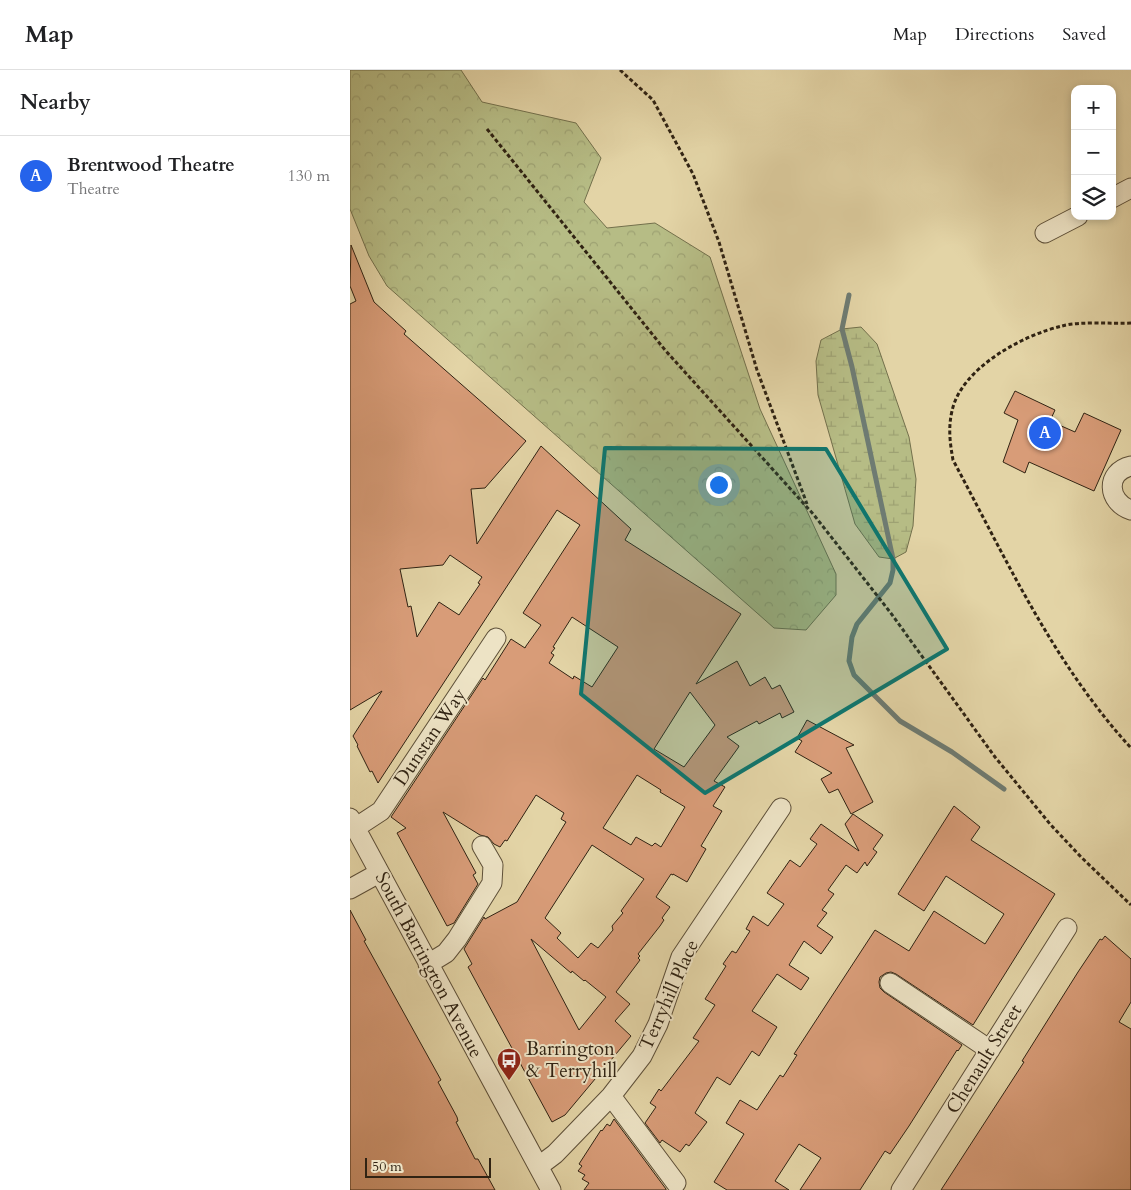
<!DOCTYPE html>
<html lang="en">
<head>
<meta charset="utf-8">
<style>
	:root { --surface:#fff; --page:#f2f2f2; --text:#202124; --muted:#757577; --line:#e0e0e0; --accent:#2563eb }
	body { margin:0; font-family:Cardo,serif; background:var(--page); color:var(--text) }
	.controls { position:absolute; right:15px; top:15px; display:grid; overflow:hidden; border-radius:10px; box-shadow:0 2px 8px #0003 }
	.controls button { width:45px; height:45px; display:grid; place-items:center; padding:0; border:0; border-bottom:1px solid var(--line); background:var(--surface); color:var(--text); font:25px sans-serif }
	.scale { position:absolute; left:15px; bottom:12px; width:126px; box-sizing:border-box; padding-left:5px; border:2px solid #302313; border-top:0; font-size:14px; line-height:18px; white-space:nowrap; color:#302313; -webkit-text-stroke:4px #ede3c5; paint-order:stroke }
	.you { position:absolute; left:368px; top:414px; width:18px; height:18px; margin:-12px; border:4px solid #fff; border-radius:50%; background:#1a73e8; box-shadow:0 0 0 8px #1a73e833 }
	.badge { display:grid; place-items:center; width:32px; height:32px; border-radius:50%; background:var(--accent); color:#fff; font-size:16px; font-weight:700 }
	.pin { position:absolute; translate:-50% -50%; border:2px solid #fff; box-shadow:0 1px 5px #0006 }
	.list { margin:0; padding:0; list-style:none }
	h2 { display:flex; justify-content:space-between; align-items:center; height:65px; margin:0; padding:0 20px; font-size:21px }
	h2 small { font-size:16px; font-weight:400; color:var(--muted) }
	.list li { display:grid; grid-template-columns:32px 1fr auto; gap:15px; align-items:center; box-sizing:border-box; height:80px; padding:0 20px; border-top:1px solid var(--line) }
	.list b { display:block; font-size:19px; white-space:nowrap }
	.list p { margin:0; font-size:16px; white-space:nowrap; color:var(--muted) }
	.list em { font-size:16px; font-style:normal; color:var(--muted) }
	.icon { flex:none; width:28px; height:28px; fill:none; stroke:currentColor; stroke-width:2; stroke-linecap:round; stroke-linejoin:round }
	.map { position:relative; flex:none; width:781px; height:1120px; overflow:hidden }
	header { display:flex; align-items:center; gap:30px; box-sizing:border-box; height:70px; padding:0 25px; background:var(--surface); border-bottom:1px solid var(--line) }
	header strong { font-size:24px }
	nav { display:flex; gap:28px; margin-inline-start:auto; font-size:18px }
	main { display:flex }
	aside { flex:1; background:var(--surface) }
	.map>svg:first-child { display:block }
	.forest { fill:url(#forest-crowns); stroke:#73704c }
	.wetland { fill:url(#wetland-marsh); stroke:#73704c }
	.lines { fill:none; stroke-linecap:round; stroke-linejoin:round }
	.stream { stroke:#6e7b72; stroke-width:5 }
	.building { fill:#d89c78; stroke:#302313; fill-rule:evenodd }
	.minor-casing { stroke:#5d4f38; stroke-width:21 }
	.path { stroke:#302313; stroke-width:3; stroke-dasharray:4 2.5; stroke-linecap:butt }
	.minor { stroke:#ede3c5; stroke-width:19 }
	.marked { fill:#0f766e; fill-opacity:0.2; stroke:#0f766e; stroke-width:4; stroke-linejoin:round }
	.labels { text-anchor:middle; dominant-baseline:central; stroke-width:4; stroke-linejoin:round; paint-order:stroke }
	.street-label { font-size:19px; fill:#302313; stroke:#ede3c5 }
	.poi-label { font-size:19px; fill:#302313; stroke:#ede3c5; text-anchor:start }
</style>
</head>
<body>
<header>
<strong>Map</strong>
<nav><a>Map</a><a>Directions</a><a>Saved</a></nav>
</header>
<main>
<aside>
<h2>Nearby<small></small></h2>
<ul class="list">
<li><span class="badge">A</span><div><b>Brentwood Theatre</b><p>Theatre</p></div><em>130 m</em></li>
</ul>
</aside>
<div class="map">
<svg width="781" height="1120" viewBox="0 0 781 1120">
	<defs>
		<pattern id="forest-crowns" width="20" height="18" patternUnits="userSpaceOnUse" patternTransform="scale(1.25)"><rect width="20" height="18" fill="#b6bc85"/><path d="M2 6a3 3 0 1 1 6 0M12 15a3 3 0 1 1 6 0" fill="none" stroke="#9da172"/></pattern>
		<pattern id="wetland-marsh" width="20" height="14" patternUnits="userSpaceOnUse" patternTransform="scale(1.25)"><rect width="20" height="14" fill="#b6bc85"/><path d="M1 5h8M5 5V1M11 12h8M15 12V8" fill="none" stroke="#9da172"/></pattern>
	</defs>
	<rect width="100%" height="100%" fill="#e3d4a6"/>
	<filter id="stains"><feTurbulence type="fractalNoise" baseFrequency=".004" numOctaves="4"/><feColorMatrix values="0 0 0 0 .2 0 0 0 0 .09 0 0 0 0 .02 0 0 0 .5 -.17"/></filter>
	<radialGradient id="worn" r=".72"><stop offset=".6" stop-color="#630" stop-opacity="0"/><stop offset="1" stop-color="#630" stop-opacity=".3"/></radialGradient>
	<path class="forest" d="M0 0H111L132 32 226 53 251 88 234 132 257 158 305 153 360 187 410 339 486 504V525L456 560 424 558 37 216 19 186 0 139Z"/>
	<path class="wetland" d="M511 257 527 274 559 367 566 409 563 456 556 482 543 489 529 487 505 454 468 325 466 291 471 270 492 259Z"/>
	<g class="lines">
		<path class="stream" d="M499 225 492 259 502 297 543 489V500L540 513 507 554 502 567 499 591 504 605 550 651 602 682 654 719"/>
	</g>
	<path class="building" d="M1 175 24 232 56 261 54 264 176 371 135 418 121 419 127 474 191 376 281 459 275 470 391 544 346 614 387 591 400 616 415 607 422 619 430 615 444 642 432 648 430 643 409 654 407 651 377 667 389 676 388 678 364 711 375 717 363 736 372 741 351 776 356 779 337 812 323 804V805L321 804 306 827 320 837 312 848 314 850 310 856 288 884 290 886 288 888 290 890 266 922 280 934 265 951 281 966 215 1045 202 1052 118 897 122 894 114 879 134 847 135 849 167 832 216 752 211 749 214 743 186 725 157 771 155 770 150 777 144 774 138 767 130 765 93 742 126 803 123 805 128 814 104 853 97 856 47 763 56 758 41 747 133 608 135 610 161 569 175 578 176 576 191 555 173 543 230 455 207 440 28 713 22 701 20 702 7 676 8 675 3 666 32 621 0 640V234L6 231 0 216ZM100 485 132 507 128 513 130 514 109 545 89 532 67 567 61 536 58 537 50 499 93 495ZM222 547 268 577 242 617 224 606 223 609 199 593 204 585 201 583 205 578 203 577ZM340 622 365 655 334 697 304 679ZM287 705 311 720 310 722 335 737 311 777 305 773 302 776 286 767 281 775 253 758ZM242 775 294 809 271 841 273 843 262 856 263 860 248 878 241 873 228 888 207 868 211 863 195 848ZM181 869 221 903 222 901 234 911 235 910 256 927 229 960Z
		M665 321 705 340 700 351 725 362 734 343 771 360 744 421 679 392 675 403 653 392 668 350 654 343Z
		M457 650 504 675 496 678 523 732 501 744 488 719 479 723 471 709 482 703 445 682 452 671 447 668Z
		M604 736 630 757 621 770 705 824 623 955 546 904 541 902 536 903 530 907 529 912 530 918 534 922 612 975 608 981 607 980 559 1056 540 1084 535 1081 510 1120H450L471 1088 449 1074 425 1111 439 1120H377L364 1112 394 1064 376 1053 390 1030 407 1040 430 1005 433 1007 447 985 444 984 525 860 559 881 584 841 635 874 654 844 596 806 574 841 548 824Z
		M503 744 533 765 523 779 527 782 517 796 515 792 507 803 496 795 478 820 484 824 472 840 477 843 467 856 483 867 471 884 454 871 439 895 459 908 451 920 427 904 402 941 427 957 409 986 402 981 380 1015 367 1007 345 1043 357 1052 339 1076 336 1074 330 1082 312 1070 310 1073 295 1053 306 1037 300 1033 309 1019 311 1021 349 971 343 968 365 935 355 929 376 896 373 894 382 881 386 883 400 861 396 859 403 846 418 856 434 834 417 823 440 790 450 797 467 774 460 769 471 754 509 781 495 754Z
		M0 840 16 870 14 871 91 1010 88 1012 107 1047 108 1051 106 1052 125 1089H128L145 1120H0Z
		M755 866 781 889V932L769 952 781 959V1120H591L674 992 672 991 728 902 750 869 752 870Z
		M264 1049 316 1119V1120H234L239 1113 232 1109 235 1105 228 1101 232 1096 229 1094 251 1060 252 1061 257 1054 260 1056Z"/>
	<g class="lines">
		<defs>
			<path id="minor" d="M762 128 781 118
				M695 163 728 146
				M781 396C755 402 757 432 781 440
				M0 748 201 1120
				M5 758 31 741 146 568
				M0 819 29 803
				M78 894 96 883 107 869 142 813 143 795 132 776
				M540 913 640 980
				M261 1026 326 1113
				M189 1096 205 1084 261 1026 292 986 308 954 331 887 431 738
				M551 1120 717 858"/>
		</defs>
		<use href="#minor" class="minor-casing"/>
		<path class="path" d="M270 0 303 30 343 104 369 172 407 300 457 434
			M137 59 315 280 464 445 540 542 645 687 700 754 731 787 781 835
			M781 253C762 254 729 251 712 256 673 265 611 298 602 341 598 358 600 373 603 390 656 489 704 594 781 678"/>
		<use href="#minor" class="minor"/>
	</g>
	<path class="marked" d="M255 378 476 379 597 579 355 723 231 624Z"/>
	<defs>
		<symbol id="bus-pin" viewBox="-11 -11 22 30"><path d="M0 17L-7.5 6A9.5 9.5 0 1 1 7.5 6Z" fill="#8f2418" stroke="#ede3c5"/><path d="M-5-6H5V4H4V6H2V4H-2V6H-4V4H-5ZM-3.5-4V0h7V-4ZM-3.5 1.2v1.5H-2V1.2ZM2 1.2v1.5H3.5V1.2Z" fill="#fff"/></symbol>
	</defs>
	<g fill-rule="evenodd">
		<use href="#bus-pin" x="145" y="976" width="28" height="38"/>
	</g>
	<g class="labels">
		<g class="street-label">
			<text transform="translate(80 667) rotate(-56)">Dunstan Way</text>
			<text transform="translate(79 895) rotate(62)">South Barrington Avenue</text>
			<text transform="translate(319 925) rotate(-66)">Terryhill Place</text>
			<text transform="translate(634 989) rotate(-58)">Chenault Street</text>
		</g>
		<g class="poi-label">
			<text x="176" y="979">Barrington<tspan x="176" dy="22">&amp; Terryhill</tspan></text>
		</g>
	</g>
	<rect width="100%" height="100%" filter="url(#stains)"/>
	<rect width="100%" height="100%" fill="url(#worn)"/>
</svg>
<div class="controls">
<button>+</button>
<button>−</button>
<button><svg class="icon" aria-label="layers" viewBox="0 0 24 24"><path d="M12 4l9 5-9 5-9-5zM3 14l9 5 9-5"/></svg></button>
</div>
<div class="scale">50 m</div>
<div class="you"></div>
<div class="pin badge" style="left:695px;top:363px">A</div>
</div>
</main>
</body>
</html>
